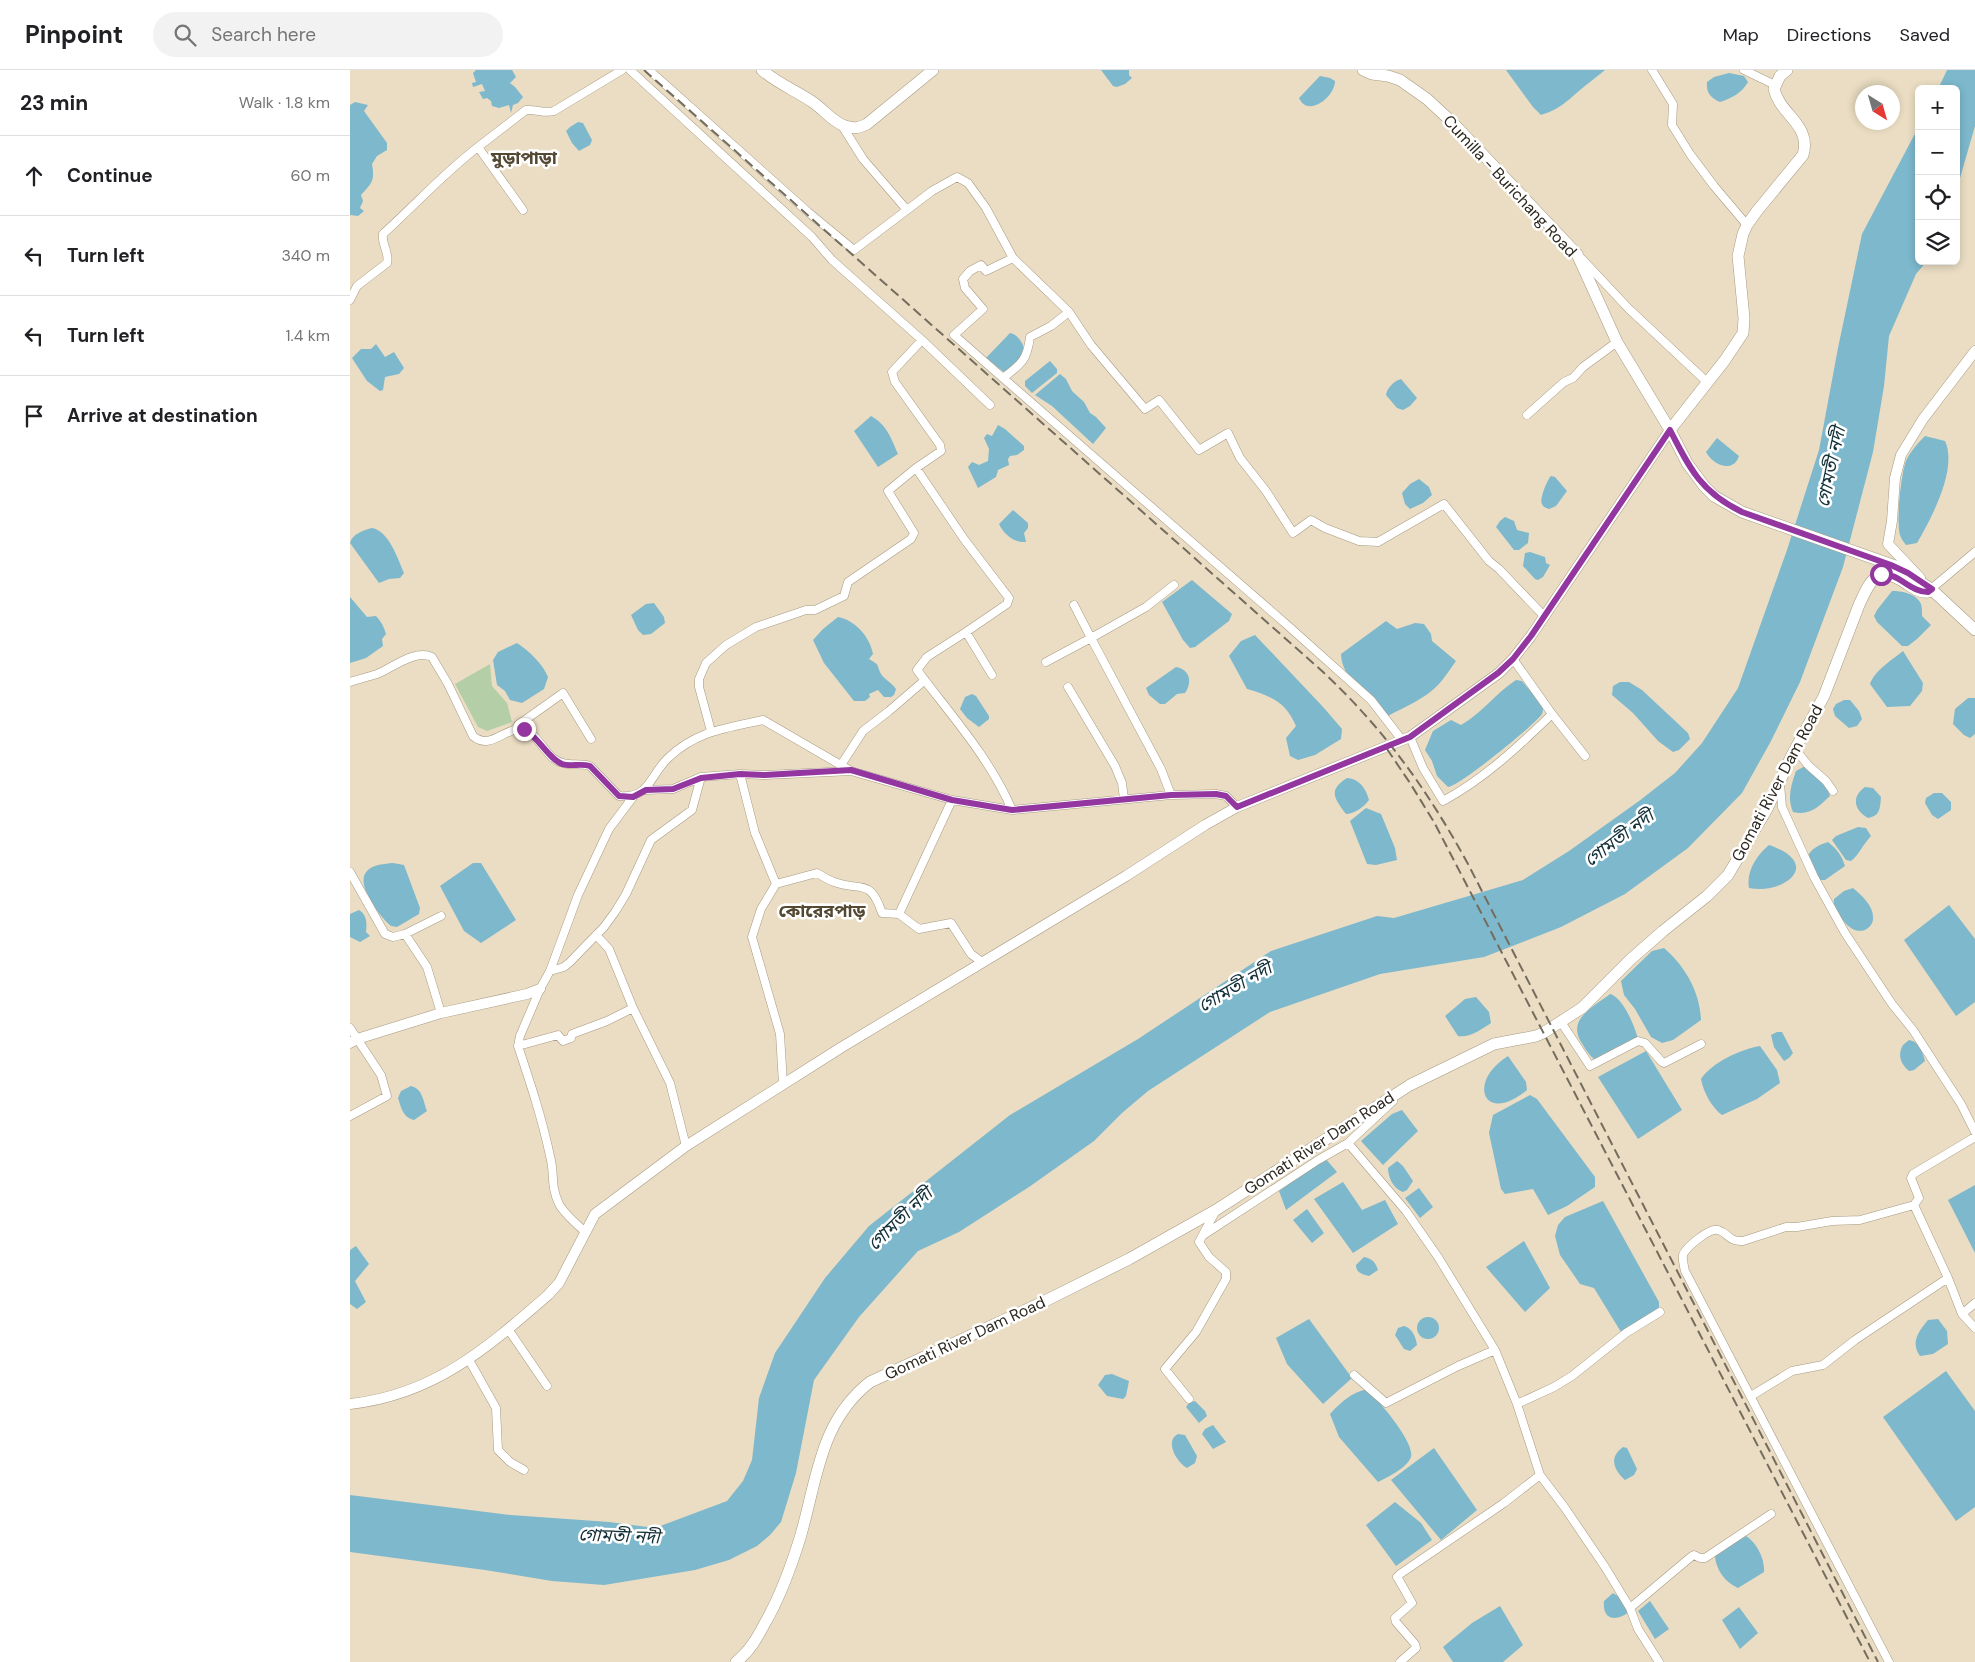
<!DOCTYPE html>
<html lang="en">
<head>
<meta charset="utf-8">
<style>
	:root { --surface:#fff; --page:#f2f2f2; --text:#202124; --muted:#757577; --line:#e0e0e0 }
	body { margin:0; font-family:"DM Sans","Noto Sans Bengali",sans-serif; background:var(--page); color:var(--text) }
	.controls { position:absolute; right:15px; top:15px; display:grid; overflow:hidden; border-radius:8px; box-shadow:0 2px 8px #0003 }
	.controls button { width:45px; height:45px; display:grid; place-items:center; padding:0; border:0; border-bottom:1px solid var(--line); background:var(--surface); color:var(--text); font:25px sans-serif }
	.compass { position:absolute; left:1505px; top:15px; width:45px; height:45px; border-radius:50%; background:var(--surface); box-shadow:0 2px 8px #0003; rotate:143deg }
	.stop { position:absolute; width:15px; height:15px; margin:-11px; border:4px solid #9336a0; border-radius:50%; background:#fff }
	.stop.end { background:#9336a0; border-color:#fff; box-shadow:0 1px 5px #0008 }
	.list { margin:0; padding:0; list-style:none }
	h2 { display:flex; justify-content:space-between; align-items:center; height:65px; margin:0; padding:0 20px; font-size:21px }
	h2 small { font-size:16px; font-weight:400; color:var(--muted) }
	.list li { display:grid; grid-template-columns:32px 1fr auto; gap:15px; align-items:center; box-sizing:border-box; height:80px; padding:0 20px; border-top:1px solid var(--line) }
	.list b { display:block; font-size:19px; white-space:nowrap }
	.list em { font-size:16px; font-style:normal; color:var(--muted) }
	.icon { flex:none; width:28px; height:28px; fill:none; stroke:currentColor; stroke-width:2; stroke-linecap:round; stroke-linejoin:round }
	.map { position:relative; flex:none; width:1625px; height:1592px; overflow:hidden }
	header { display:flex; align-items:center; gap:30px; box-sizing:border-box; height:70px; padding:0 25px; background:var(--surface); border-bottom:1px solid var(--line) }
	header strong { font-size:24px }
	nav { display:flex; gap:28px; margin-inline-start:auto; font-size:18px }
	.search { width:350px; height:45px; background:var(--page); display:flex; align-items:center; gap:12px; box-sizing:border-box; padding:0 18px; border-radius:28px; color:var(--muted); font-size:19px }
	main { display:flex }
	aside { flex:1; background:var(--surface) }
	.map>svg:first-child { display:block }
	.green { fill:#b4cea8 }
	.water { fill:#7db8cc }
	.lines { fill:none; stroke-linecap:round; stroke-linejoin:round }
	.minor-casing { stroke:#a79a82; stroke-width:9 }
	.tertiary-casing { stroke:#a79a82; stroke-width:11 }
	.secondary-casing { stroke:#a79a82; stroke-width:12 }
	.minor { stroke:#fff; stroke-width:8 }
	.tertiary { stroke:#fff; stroke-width:10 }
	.secondary { stroke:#fff; stroke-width:11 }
	.rail { stroke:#746c5d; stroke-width:2; stroke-dasharray:10 5; stroke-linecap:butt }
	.route { stroke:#9336a0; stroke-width:6 }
	.labels { text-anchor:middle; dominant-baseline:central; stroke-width:5; stroke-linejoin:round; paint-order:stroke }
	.street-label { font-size:16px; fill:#2e2920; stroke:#fff }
	.neighbourhood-label { font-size:18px; font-weight:bold; fill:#534832; stroke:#fff }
	.water-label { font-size:18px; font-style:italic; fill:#133039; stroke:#fff }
</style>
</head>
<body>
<header>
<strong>Pinpoint</strong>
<div class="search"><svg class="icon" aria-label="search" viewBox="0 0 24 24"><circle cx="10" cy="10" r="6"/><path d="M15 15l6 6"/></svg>Search here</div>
<nav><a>Map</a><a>Directions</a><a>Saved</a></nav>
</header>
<main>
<aside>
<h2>23 min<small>Walk · 1.8 km</small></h2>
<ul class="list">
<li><svg class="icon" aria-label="ahead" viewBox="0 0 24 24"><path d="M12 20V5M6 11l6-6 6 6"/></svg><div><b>Continue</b></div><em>60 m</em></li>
<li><svg class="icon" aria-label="left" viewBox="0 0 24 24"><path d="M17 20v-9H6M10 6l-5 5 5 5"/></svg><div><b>Turn left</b></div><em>340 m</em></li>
<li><svg class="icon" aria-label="left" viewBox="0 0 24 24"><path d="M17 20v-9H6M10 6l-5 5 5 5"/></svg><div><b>Turn left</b></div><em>1.4 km</em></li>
<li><svg class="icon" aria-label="arrive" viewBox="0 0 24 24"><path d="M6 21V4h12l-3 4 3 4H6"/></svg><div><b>Arrive at destination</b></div></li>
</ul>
</aside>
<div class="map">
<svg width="1625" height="1592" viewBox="0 0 1625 1592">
	<rect width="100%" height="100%" fill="#eaddc3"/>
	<path class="green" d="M140 594 142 616 157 633 162 652 137 661 128 657 105 614Z"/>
	<path class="water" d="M126 0H162L166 7 160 13 165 17 173 27 168 33 163 35 161 43 159 35 149 38 142 36 141 31 137 28 133 29 129 22 135 21 132 14 123 17 122 13 126 12 123 3Z
		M751 0H779V5L782 8 775 14 767 17 763 16Z
		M1156 0H1255C1247 7 1238 13 1230 20 1216 32 1210 39 1191 45L1183 37Z
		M1597 0H1625V56L1606 122V19H1588Z
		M1379 3 1394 6 1398 12C1392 23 1382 28 1370 32 1360 28 1356 22 1357 12L1364 7Z
		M970 6 980 8 985 11C985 27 958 48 949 28Z
		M5 32 18 35 14 41 37 73V80L27 86 22 94C25 111 22 113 11 125L13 131 10 138 14 141 8 146 0 145V35Z
		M228 52 233 53 242 70 240 75 229 81 222 73 216 61 220 57Z
		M1569 56V191H1577L1566 204 1539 266 1534 316 1523 382 1493 497 1450 612 1421 671 1392 723 1338 778 1275 824 1211 857 1134 887 1030 904 920 942 798 1021 772 1043 744 1071 679 1117 609 1162 568 1181 509 1247 464 1310 446 1403 431 1452 420 1465 407 1476 379 1490 345 1500 254 1515 202 1511 135 1500 0 1482V1425L161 1445 259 1452 305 1458 377 1431 393 1411 402 1390 409 1328 425 1283 475 1208 519 1156 660 1045 788 969 921 881 1027 846 1044 848 1173 810 1219 781 1289 731 1325 703 1352 673 1388 618 1437 480 1469 380 1488 278 1512 164Z
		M660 263C665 264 667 266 670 270 681 284 665 294 655 303L636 288Z
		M26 274 35 287 44 282 54 298 49 304 35 307 33 320 30 321 17 311 2 288 11 279H21Z
		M700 291 707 299V303L682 323 675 316V311Z
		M710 304 716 309 722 321 734 332 740 343 746 347 756 358 743 374 702 336 685 325Z
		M1051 309 1067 328 1060 336 1053 340 1047 338 1036 325C1037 318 1044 311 1051 309Z
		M521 346C537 355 541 368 548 384L528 397 504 361Z
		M648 355 655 359 674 376V380L667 385 660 386 658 389 659 395 648 400 646 407 628 418 618 397 622 392 629 395 638 391 639 379 634 368 637 364 642 366Z
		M1575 366 1595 371C1608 399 1581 449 1567 473L1556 475C1554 472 1551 469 1550 465 1546 452 1551 404 1556 391 1560 382 1568 373 1575 366Z
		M1367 368 1389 386C1383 404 1363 395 1356 382Z
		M1201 406 1205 407 1217 421 1206 436 1199 439C1196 438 1193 437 1192 434 1189 430 1197 410 1201 406Z
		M1069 409 1079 417 1082 425 1073 433 1060 439 1055 434 1052 423 1060 414Z
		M663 440 678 453V458L674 463 676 472C665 473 654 465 649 454Z
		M1155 447 1164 451 1167 460 1179 463 1178 473 1169 480H1164L1146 457 1150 451Z
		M22 458C39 461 48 489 54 503L50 508 39 509 29 513 0 473C2 464 14 460 22 458Z
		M1180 482 1195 487 1196 493 1200 495 1193 507 1188 510 1185 509 1173 496 1175 483Z
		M842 510 882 544 879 551 845 577 840 578 833 570 812 532Z
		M1542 521C1551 521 1566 523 1571 534 1572 537 1572 543 1572 546L1581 555 1567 569 1558 576H1552L1527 552 1524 546 1527 540Z
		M0 527 17 547 26 546C31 551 34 557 36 564L32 569 33 576 16 588 0 593Z
		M304 533 314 547 315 553 301 564 293 565 288 560 281 545 296 534Z
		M488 547C505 550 520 567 523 584L519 589C531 596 526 594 531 604 533 608 541 612 546 619L544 625 541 627H534L528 620 519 624 520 627 515 631H504L474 593 463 570 473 559Z
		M1036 551 1047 559 1065 553 1074 554 1081 564 1082 571 1106 591C1101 598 1095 607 1089 614 1075 629 1056 636 1038 646 1033 640 1029 632 1023 627 1007 615 992 605 991 584Z
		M905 565 974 638 992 659 991 669 965 685 948 690 940 686 936 668 946 656C936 632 921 626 897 619L879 586 891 571Z
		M167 573C179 581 193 594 198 607L194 619 172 633 160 630 155 621 147 615 143 590 148 582Z
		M1553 581 1573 613 1572 621 1560 636 1537 637 1520 614C1525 600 1542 590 1553 581Z
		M826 597C841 600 842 613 835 623L827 624 815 634H810L799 625 796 618Z
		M1166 610 1172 611 1193 636C1193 639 1193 641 1192 644 1185 655 1108 717 1098 717L1087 706 1082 691 1075 680 1083 661 1101 650 1111 655C1132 643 1146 623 1166 610Z
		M1270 612H1279L1292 620 1338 663 1340 669 1329 680 1323 682 1308 671 1283 643 1262 625 1263 616Z
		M622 624 626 626 639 646V649L629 657 617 648 610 639 615 627Z
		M1618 628H1625V664L1620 668 1614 665 1603 654 1605 639Z
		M1494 630H1500L1509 641 1512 649 1507 656 1499 658 1485 646 1483 639 1486 634Z
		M1455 696 1475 713 1480 726C1468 737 1460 746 1443 742 1437 728 1441 715 1446 701Z
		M997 708C1010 709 1016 719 1019 730 1014 737 1004 744 996 744 984 728 978 720 997 708Z
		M1515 717 1523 718 1531 727C1530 739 1530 746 1518 748 1504 740 1501 727 1515 717Z
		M1584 723H1592L1601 732V740L1588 749 1582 745 1575 733 1576 728Z
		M1016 738 1031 744 1045 778 1047 790 1026 795 1017 794 1000 751Z
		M1508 757 1516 758 1521 766C1513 774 1509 785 1501 791L1496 790 1482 770 1486 766Z
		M1478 772C1487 779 1492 786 1495 796L1475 810H1469L1457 788C1461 778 1469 775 1478 772Z
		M1419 775C1474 794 1434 825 1399 818 1396 801 1407 785 1419 775Z
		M43 793 54 795 70 838 69 844 47 857 41 856C31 848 4 814 17 801 23 794 35 794 43 793Z
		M123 793H131L166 850 131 873 114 861 90 816Z
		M1503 818C1511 825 1523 835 1523 847 1524 858 1511 865 1501 858 1498 856 1495 853 1493 850 1487 844 1483 837 1484 829L1494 821Z
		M1599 835 1625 869V932L1606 946 1554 870Z
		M9 840C17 845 17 853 16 862L20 866 10 872 0 867V844Z
		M1314 878C1335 896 1350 922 1351 950L1323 970 1312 973 1301 967 1285 939 1274 925 1271 911 1302 881Z
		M1260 924C1273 927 1285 957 1288 969L1245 990C1240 986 1236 980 1233 975 1215 950 1242 938 1260 924Z
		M1126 927 1139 942 1141 953C1132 959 1120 968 1108 966L1095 946 1115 929Z
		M1427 962H1432L1443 983 1439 988 1434 991 1424 977 1421 965Z
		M1559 970C1570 972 1572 981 1575 991L1564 1000 1559 1001C1551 994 1547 985 1553 975Z
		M1410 976 1427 1000 1430 1013 1407 1029 1372 1045C1362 1038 1353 1021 1351 1009 1363 992 1389 980 1410 976Z
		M1296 981 1332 1040 1288 1069 1248 1007Z
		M1158 986 1176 1012 1177 1020C1134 1056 1116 1012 1158 986Z
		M61 1016C73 1019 73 1031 77 1041L64 1050C53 1048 51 1037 48 1028L51 1021Z
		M1180 1025 1187 1029 1245 1107V1117L1217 1136 1198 1145 1183 1119 1155 1124 1151 1119 1139 1063 1143 1045Z
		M1052 1040 1068 1061 1033 1095 1011 1071 1042 1044Z
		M975 1088 987 1102 936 1140 929 1121Z
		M1047 1091 1053 1096 1063 1111 1057 1120 1053 1122C1044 1119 1038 1108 1038 1098Z
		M993 1112 1012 1140 1035 1130 1048 1154 1003 1183 964 1129Z
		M1625 1115V1183L1598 1130Z
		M1069 1118 1083 1137 1070 1148 1055 1128Z
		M1253 1131 1309 1232V1237L1305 1242 1271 1262 1244 1218 1230 1214 1210 1185 1205 1166 1208 1155 1215 1147Z
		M957 1139 974 1163 962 1173 943 1150Z
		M1174 1171 1200 1218 1175 1242 1136 1197Z
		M6 1176 19 1194 5 1211 16 1232 7 1239 0 1234V1180Z
		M1014 1187C1023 1189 1025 1192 1028 1200L1019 1206C1012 1204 1006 1203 1006 1195Z
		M1067 1258a11 11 0 1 1 22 0a11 11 0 1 1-22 0Z
		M959 1249 1002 1308 973 1334 937 1294 926 1268Z
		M1588 1249 1597 1261 1598 1274 1583 1284 1570 1286C1560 1272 1569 1261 1578 1250Z
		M1054 1256C1062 1258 1066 1267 1067 1275L1060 1281 1054 1279 1045 1265 1048 1258Z
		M1596 1301 1625 1341V1437L1606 1451 1533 1347Z
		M762 1304 779 1311 776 1326 773 1329 757 1326 748 1315 755 1305Z
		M1017 1319C1028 1330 1065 1372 1061 1387 1057 1398 1038 1407 1028 1412L989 1367 980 1344C992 1331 1001 1323 1017 1319Z
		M845 1331 855 1341 857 1346 849 1353 836 1337 839 1333Z
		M863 1355 876 1372 863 1379 852 1364 855 1359Z
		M828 1364 835 1365 847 1386 845 1393 837 1398C827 1393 814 1371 828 1364Z
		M1273 1377 1277 1378 1287 1399 1284 1405 1275 1410C1263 1399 1259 1387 1273 1377Z
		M1084 1378 1127 1440 1091 1470 1041 1410Z
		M1045 1432 1071 1453 1082 1470 1046 1496 1016 1455Z
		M1396 1466C1407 1473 1415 1489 1414 1502L1388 1518C1375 1512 1366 1500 1365 1486L1370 1480Z
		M1263 1523 1269 1527 1279 1542C1266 1552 1252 1550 1254 1531Z
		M1300 1531 1319 1559 1305 1569 1288 1541Z
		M1150 1536 1173 1575 1153 1592H1103L1093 1577 1122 1553Z
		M1389 1537 1408 1563 1390 1579 1372 1550Z"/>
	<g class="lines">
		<defs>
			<path id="minor" d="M280 0 462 167 482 190 572 270 542 302 545 312 590 375 591 381 566 398 538 421 564 463 561 469 498 512 494 526 465 540H456L406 557 376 575 356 593 349 609V617L361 661
				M299 0 458 142 504 180 557 140
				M1302 0 1323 34 1322 55 1340 84 1364 116 1397 155
				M1394 0 1425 15
				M491 54 513 89 557 140 582 121 607 107 618 113 636 138 663 188 719 242 741 275 795 339 809 330 849 380 878 363 890 388 916 421 943 463 961 450 975 458 1009 471 1028 472 1094 434 1139 491 1149 499 1194 546
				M173 140 128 77 176 40C186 39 195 44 204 41L272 0
				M1232 189 1278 238 1357 312
				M0 230 7 216 37 193C40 183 31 174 33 164 65 135 94 103 128 77
				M719 242 701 256 680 267C677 291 671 294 653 308L936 554 1021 630 1052 670
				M572 270 640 335
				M653 308 604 265 633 239 615 218 613 209 620 201 631 195 636 201 663 188
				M1177 345 1214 312 1223 308 1233 297 1267 272
				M566 398 614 469 659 528 657 534 616 562
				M1581 519 1625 482
				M724 535 741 568 796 537 824 515
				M696 592 741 568 811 699 821 725
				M642 605 616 562 577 587 567 600C600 644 640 688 662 740
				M0 612C9 609 18 607 27 604 42 598 65 579 82 587L98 614 123 666C139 680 153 660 169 659 183 658 194 681 203 688 215 698 227 692 240 696L269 726C299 729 300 706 317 689 346 661 376 658 413 650L501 701 602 730 662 740 821 725 866 724 876 726 887 737
				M718 617 765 696 772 713 774 729
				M1202 644 1235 686
				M168 659V655L213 623 241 669
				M1060 667 1073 698 1093 731C1134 709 1169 676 1202 644L1163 589
				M1445 679 1458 695 1476 711 1483 721
				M491 695 513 661 539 641 575 610
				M390 704 405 763 426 814 467 803C472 806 478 810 484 812 511 822 520 807 532 843L549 844 569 859 601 853 621 884 632 892
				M1430 714 1432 737 1464 807 1495 863 1542 934 1563 960 1611 1034 1625 1062
				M295 720 323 719 351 707 390 704 415 705 501 701
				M0 802 35 864 43 867 55 864 91 846
				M426 814 411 839 402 867 430 964 433 1014
				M549 844 602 730
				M55 864 77 897 91 943
				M246 865 259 879 283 938
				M200 901 214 897 220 892 254 857 265 842 276 824 301 770 342 740 351 707
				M1211 952 1240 996 1288 971 1295 973 1312 992 1314 993 1351 974
				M0 958 31 1005 37 1026 0 1046
				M168 976 208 965 213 971 221 968 222 964 257 951 283 938 320 1013 336 1076
				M1043 1031 998 1073 1056 1141 1088 1187 1145 1280 1167 1334
				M1564 1135 1598 1208 1612 1244 1625 1258
				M235 1162C227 1154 214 1144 209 1134 200 1115 205 1104 200 1086 192 1048 180 1012 168 976L170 966 190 919 200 901 228 825 259 759 283 727
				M852 1166 968 1090 998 1073
				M1612 1244 1625 1233
				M158 1259 197 1316
				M119 1290 146 1338 148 1380 160 1392 174 1400
				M1004 1305 1036 1333 1108 1296 1145 1280
				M1401 1326 1442 1301 1473 1295 1505 1270 1598 1208
				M839 1329 815 1299 846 1262 876 1209V1202L859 1187 849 1172 865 1142
				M1190 1405 1215 1438 1255 1497 1280 1538 1288 1559 1309 1592
				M1280 1538 1342 1486 1344 1485 1350 1488H1355L1421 1444
				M1050 1592 1066 1578 1065 1574 1046 1552 1045 1548 1062 1533 1049 1510 1047 1507 1050 1504 1154 1433 1190 1405 1167 1334 1204 1317 1222 1306 1276 1263 1310 1242
				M1539 1592 1335 1201C1334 1196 1332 1190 1333 1185 1336 1177 1359 1158 1368 1160 1379 1163 1378 1172 1393 1171L1436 1157H1447L1482 1151 1510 1150 1564 1135 1569 1128 1561 1108 1563 1104 1625 1067"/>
			<path id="tertiary" d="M1570 508 1538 474 1542 451 1545 408 1551 385 1573 349 1625 281
				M0 973 7 969 91 943 177 924 190 919
				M0 1334C84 1325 137 1278 198 1225L209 1213 245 1144 336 1076 492 977 776 806 855 755 887 737 1060 667 1149 603 1163 589 1181 566 1320 360"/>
			<path id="secondary" d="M412 0C428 14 447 21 464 33 475 41 483 52 495 56 504 59 509 58 517 54L583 0
				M1013 0 1022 4 1038 6 1050 10 1077 29 1104 54 1227 184 1267 272 1320 360 1337 393 1354 416 1364 426 1392 442 1548 497 1581 519 1625 560
				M1320 360 1375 290 1393 263 1394 248 1388 186 1393 164 1397 155 1407 141 1453 85C1462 55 1430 45 1424 19L1430 6 1437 0
				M386 1592C400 1581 407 1568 415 1553 430 1527 441 1497 450 1468 467 1411 469 1352 520 1312L693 1232 779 1189 866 1140 1060 1015 1144 974 1186 966 1193 963 1232 938 1281 889 1313 861 1357 826 1378 805 1417 739 1442 685 1474 626 1509 535C1521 508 1528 494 1557 514 1563 518 1570 523 1578 522L1581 519"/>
		</defs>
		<use href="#minor" class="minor-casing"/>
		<use href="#tertiary" class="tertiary-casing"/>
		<use href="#secondary" class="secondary-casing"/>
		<use href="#minor" class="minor"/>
		<use href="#tertiary" class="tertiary"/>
		<use href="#secondary" class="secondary"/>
		<path class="rail" d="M294 0 972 601C1034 659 1077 719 1118 794L1528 1592
			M1037 679 1060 713 1084 752 1520 1592"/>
	</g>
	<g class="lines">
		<path class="route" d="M174 659C190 669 198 688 212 694 220 697 231 693 240 696L269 726 283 727 296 720 323 719 351 708 390 704 415 705 501 700 602 730 662 740 821 725 866 724 876 726 887 737 1060 667 1148 603 1163 589 1181 566 1320 360C1340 399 1351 422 1392 442L1541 495 1558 503 1582 519 1578 522C1560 522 1549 503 1531 504"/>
	</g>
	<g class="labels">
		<g class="street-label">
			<text transform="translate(1160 116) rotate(47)">Cumilla - Burichang Road</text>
			<text transform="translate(1427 713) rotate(-62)">Gomati River Dam Road</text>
			<text transform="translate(969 1073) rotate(-33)">Gomati River Dam Road</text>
			<text transform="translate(615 1268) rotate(-25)">Gomati River Dam Road</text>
		</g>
		<g class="neighbourhood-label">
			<text x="174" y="88">মুড়াপাড়া</text>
			<text x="472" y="841">কোরেরপাড়</text>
		</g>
		<g class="water-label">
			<text transform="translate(1481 397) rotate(-78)">গোমতী নদী</text>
			<text transform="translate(1269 768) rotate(-37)">গোমতী নদী</text>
			<text transform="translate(885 917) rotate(-30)">গোমতী নদী</text>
			<text transform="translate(550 1149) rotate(-44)">গোমতী নদী</text>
			<text transform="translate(269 1466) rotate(2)">গোমতী নদী</text>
		</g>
	</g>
</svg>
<div class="controls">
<button>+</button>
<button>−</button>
<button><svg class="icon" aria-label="locate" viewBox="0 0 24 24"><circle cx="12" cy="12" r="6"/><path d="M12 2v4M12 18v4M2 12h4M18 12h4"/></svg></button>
<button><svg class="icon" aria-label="layers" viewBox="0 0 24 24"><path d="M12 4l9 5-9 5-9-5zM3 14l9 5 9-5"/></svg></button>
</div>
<svg class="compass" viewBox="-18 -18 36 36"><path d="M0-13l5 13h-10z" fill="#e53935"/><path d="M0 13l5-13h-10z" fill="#757577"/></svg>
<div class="stop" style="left:1531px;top:504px"></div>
<div class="stop end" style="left:174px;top:659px"></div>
</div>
</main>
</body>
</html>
